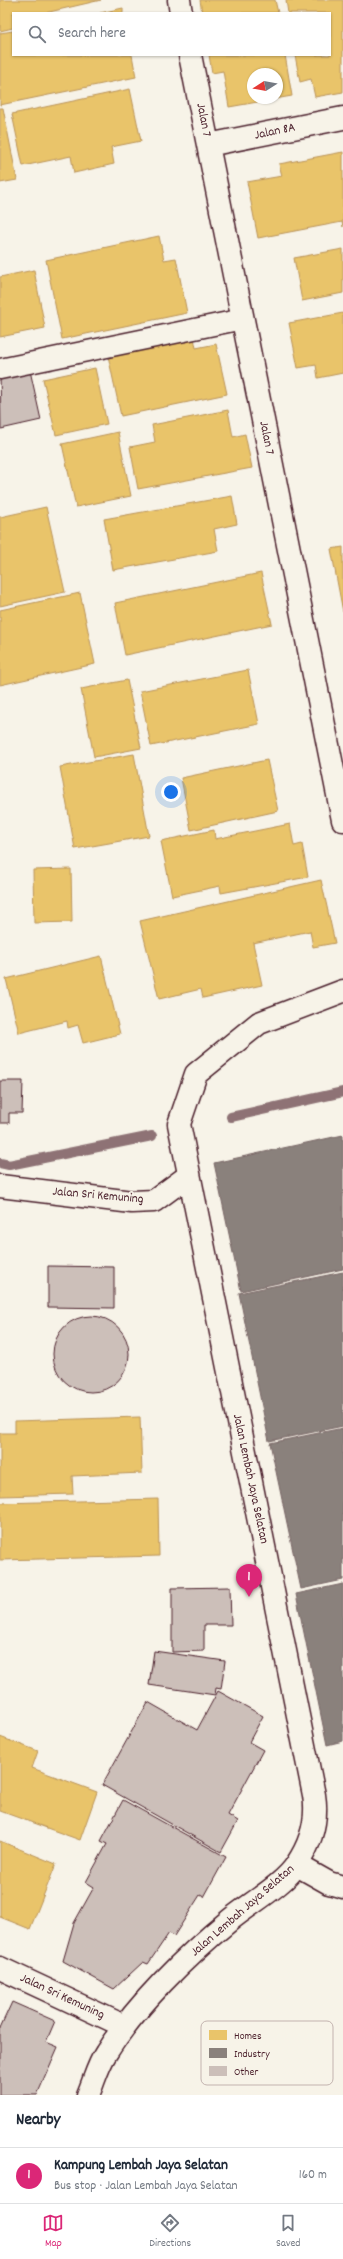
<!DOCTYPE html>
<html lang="en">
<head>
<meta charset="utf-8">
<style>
	:root { --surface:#fff; --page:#f6f6f7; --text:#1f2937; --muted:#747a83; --line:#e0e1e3; --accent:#db2777 }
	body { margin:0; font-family:Dekko,sans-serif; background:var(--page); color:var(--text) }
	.compass { position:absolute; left:247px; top:68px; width:36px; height:36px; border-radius:50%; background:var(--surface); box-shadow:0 1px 3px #0004; rotate:259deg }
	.you { position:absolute; left:171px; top:792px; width:14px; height:14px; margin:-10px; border:3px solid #fff; border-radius:50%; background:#1a73e8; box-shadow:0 0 0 6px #1a73e833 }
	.badge { display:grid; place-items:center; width:26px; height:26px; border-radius:50%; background:var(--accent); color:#fff; font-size:13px; font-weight:700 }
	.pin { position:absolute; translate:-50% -33px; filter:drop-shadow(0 1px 2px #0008) }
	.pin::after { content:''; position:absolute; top:21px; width:14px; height:12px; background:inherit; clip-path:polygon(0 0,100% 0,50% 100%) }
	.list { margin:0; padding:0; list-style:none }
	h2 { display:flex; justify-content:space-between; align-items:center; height:52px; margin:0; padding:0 16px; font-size:17px }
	h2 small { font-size:13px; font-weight:400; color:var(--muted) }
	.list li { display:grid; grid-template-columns:26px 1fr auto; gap:12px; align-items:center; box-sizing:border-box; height:56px; padding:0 16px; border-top:1px solid var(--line) }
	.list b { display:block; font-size:15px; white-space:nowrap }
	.list p { margin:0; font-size:13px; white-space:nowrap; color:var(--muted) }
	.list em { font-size:13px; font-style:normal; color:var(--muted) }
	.icon { flex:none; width:22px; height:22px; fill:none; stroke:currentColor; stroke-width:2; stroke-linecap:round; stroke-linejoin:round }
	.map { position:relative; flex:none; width:343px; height:2095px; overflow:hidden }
	.search { position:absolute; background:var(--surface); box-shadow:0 1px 3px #0004; left:12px; right:12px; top:12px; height:44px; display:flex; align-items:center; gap:10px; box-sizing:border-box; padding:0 14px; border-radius:0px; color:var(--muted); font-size:15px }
	.sheet { height:108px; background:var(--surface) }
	nav { display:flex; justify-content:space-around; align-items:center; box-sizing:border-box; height:56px; border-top:1px solid var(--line); background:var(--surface); font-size:11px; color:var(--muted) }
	nav a { display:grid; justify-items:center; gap:2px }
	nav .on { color:var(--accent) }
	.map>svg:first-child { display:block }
	.homes { fill:#e9c46a; stroke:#b99257; fill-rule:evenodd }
	.industry { fill:#8a817c; stroke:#776464 }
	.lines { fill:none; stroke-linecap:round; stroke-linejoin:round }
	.stream { stroke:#8e7275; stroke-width:10 }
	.building { fill:#ccbfb9; stroke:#4a1f2b }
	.lane-casing { stroke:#4a1f2b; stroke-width:23 }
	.street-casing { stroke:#4a1f2b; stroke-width:25 }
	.secondary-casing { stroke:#4a1f2b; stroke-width:25 }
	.lane { stroke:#f7f3e8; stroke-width:20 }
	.street { stroke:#f7f3e8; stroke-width:22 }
	.secondary { stroke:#f7f3e8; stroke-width:22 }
	.labels { text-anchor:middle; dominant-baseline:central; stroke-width:4; stroke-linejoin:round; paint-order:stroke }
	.street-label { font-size:13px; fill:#4a1f2b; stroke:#f7f3e8 }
	.key { fill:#f7f3e8; stroke:#c3b3af; stroke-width:1 }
	.key-label { font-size:11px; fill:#4a1f2b }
</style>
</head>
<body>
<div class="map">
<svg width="343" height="2095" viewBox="0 0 343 2095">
	<rect width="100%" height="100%" fill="#f7f3e8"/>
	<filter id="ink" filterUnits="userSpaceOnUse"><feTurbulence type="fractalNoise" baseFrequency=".025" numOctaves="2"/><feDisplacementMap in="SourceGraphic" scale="8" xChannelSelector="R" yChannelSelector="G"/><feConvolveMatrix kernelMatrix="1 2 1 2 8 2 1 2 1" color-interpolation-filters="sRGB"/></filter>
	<g filter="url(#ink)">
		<path class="homes" d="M0 0H101L45 13H13V28L0 31Z
			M200 0H275L278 13H202Z
			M286 0H343V92L315 97 311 79 300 82 295 55H330V13H288Z
			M123 8V13H100Z
			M13 31V55H132L136 77 0 105V33Z
			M209 55H285L292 96 229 107 223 71 212 73ZM253 74H277V98H253Z
			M130 89 141 141 111 147 114 164 74 173 71 156 23 166 12 114Z
			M0 108H3L17 180 0 183Z
			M343 152V227L342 222 258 238 247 182 282 176 279 164Z
			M159 236 164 260 176 258 187 313 62 339 46 260Z
			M343 249V293L302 301 294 258Z
			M34 270 45 328 0 337V277Z
			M343 313V373L318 378 316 365 298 368 289 323Z
			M193 333 196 348 216 344 227 394 121 416 107 351Z
			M95 368 107 424 56 435 43 379Z
			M228 410 233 437 245 434 252 468 138 489 130 447 155 442 152 425Z
			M118 432 131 496 76 507 62 444Z
			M232 496 237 524 214 529 218 551 113 570 104 519Z
			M46 507 65 592 0 606V517Z
			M343 547V612L331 549Z
			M261 573 272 624 125 655 115 603Z
			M80 593 95 664 0 685V610Z
			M248 670 259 724 151 746 140 691Z
			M127 680 141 748 94 757 81 689Z
			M134 754 149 836 75 849 60 767Z
			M267 760 278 811 191 830 181 778Z
			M290 824 294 846 302 844 308 877 221 893 220 886 172 896 161 841 214 830 215 839Z
			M71 869 72 922 34 923 33 870Z
			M321 880 335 943 313 947 310 931 253 943 262 985 203 998 201 989 159 999 140 921Z
			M101 956 120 1034 83 1043 78 1025 68 1028 67 1021 19 1033 6 979Z
			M140 1417 142 1473 72 1476 73 1494 0 1496V1433H15V1421Z
			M158 1499 159 1556 0 1560V1503Z
			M0 1737 38 1751 32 1768 97 1792 80 1840 0 1811Z
			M0 1841 56 1864 30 1929 0 1917Z"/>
		<path class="industry" d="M343 1135V1269L241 1291 214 1163Z
			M343 1272V1426L269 1441 239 1293Z
			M343 1428V1580L301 1589 270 1443Z
			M343 1584V1741L327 1745 296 1594Z"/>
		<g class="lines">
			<path class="stream" d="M231 1117 343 1092
				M0 1163 9 1165 152 1136"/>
		</g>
		<path class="building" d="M29 366 41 420 1 429 0 373Z
			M0 1081H23L22 1113H9V1123H0Z
			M48 1266 114 1267V1308L48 1307Z
			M53 1354a38 38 0 1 1 76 0a38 38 0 1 1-76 0Z
			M230 1587 231 1625H204V1651L172 1652V1588Z
			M154 1651 225 1661 221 1689 216 1688 215 1695 149 1685Z
			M218 1691 263 1716 249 1742 263 1750 228 1815 238 1821 221 1852 102 1785 148 1702 197 1730Z
			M123 1800 226 1857 204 1897 200 1895 174 1936 169 1933 148 1964 143 1962 114 1989 63 1961 74 1923 94 1887 86 1882 107 1844 101 1841Z
			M12 2002 55 2021 46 2042 58 2047 37 2095H0V2028Z"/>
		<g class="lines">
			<defs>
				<path id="lane" d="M0 369 243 319"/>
				<path id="street" d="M179 0 181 13
					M190 55 343 820
					M208 145 343 118
					M0 1186 132 1202 154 1201 188 1176
					M297 1865 329 1883 343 1887
					M0 1968 124 2026"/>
				<path id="secondary" d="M88 2095C94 2081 98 2065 106 2053 136 2005 186 1956 230 1920 249 1904 285 1884 297 1864 311 1843 318 1820 314 1795L179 1124 196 1074 259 1023 343 991"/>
			</defs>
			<use href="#lane" class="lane-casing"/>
			<use href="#street" class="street-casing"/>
			<use href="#secondary" class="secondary-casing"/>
			<use href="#lane" class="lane"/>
			<use href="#street" class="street"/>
			<use href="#secondary" class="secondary"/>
		</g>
	</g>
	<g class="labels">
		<g class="street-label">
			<text transform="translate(203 120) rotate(79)">Jalan 7</text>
			<text transform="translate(275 132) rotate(-12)">Jalan 8A</text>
			<text transform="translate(266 438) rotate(79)">Jalan 7</text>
			<text transform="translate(98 1196) rotate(5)">Jalan Sri Kemuning</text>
			<text transform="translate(250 1479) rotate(78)">Jalan Lembah Jaya Selatan</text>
			<text transform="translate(243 1911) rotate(-41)">Jalan Lembah Jaya Selatan</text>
			<text transform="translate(62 1997) rotate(25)">Jalan Sri Kemuning</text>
		</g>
	</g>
	<rect x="201" y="2021" width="132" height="64" rx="6" class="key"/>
	<rect x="209" y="2030" width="18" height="10" fill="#e9c46a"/>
	<rect x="209" y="2048" width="18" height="10" fill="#8a817c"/>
	<rect x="209" y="2066" width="18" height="10" fill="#ccbfb9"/>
	<g class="key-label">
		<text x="234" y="2039">Homes</text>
		<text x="234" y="2057">Industry</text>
		<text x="234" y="2075">Other</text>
	</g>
</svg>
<svg class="compass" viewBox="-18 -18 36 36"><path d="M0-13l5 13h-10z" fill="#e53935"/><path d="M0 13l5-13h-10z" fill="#747a83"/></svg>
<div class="you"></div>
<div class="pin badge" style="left:249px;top:1597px">1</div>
<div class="search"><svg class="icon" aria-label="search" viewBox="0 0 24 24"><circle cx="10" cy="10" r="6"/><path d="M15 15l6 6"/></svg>Search here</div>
</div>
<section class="sheet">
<h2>Nearby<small></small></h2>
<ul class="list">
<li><span class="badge">1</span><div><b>Kampung Lembah Jaya Selatan</b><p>Bus stop · Jalan Lembah Jaya Selatan</p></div><em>160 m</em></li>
</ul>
</section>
<nav>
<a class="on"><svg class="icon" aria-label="map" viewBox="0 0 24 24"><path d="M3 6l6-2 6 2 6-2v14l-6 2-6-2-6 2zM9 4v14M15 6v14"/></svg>Map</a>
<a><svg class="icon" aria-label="directions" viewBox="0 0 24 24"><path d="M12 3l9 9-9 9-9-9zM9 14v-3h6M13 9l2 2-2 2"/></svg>Directions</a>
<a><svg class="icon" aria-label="saved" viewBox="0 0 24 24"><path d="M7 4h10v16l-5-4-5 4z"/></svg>Saved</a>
</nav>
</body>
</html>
